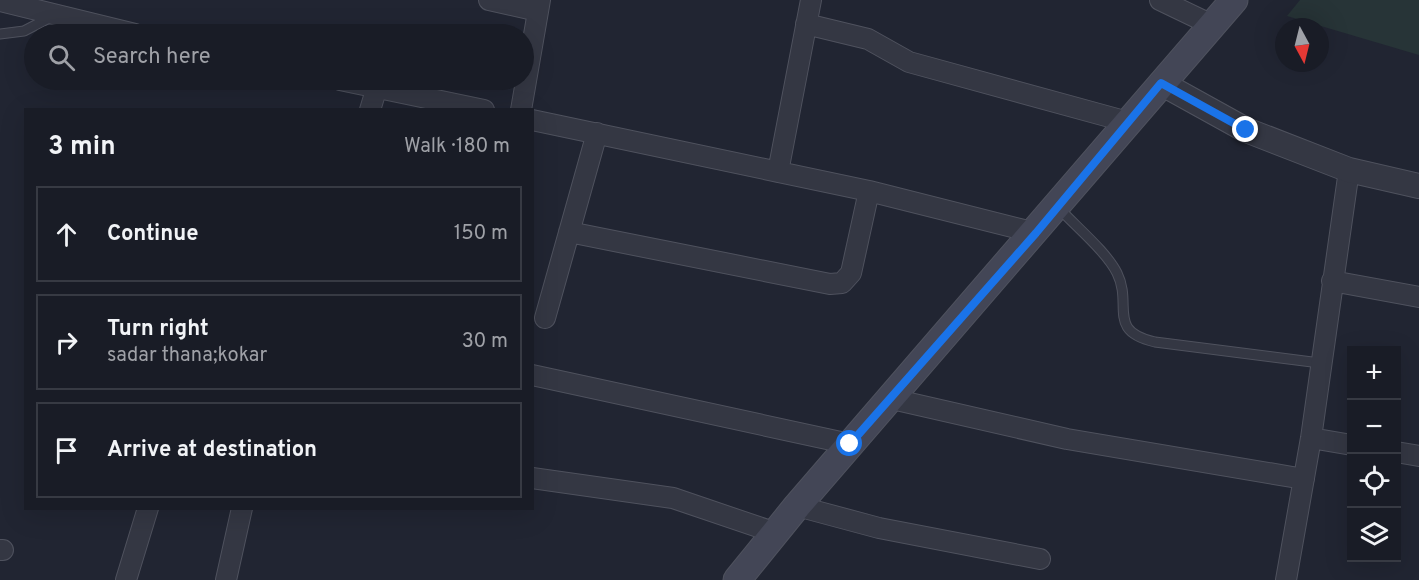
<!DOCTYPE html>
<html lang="en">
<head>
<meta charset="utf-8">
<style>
	:root { --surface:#191c26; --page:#262932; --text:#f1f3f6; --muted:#9fa1a7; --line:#373a43 }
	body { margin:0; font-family:Overpass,sans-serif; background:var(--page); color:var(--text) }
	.controls { position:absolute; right:18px; bottom:18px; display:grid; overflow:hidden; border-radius:0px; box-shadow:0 6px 24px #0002 }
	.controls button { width:54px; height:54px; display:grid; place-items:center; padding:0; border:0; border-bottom:2px solid var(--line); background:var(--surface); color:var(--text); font:30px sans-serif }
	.compass { position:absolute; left:1275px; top:18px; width:54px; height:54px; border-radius:50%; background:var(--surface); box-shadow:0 6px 24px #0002; rotate:173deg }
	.stop { position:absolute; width:18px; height:18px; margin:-14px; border:4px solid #1a73e8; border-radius:50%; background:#fff }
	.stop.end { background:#1a73e8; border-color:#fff; box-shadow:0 2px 6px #0008 }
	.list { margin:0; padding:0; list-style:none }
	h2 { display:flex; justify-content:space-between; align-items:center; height:78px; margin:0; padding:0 24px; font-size:26px }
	h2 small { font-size:20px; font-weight:400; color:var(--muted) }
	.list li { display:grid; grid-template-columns:39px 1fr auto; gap:18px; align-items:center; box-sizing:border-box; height:96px; margin:0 12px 12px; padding:0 12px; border:2px solid var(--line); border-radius:0px }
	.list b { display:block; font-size:22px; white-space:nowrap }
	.list p { margin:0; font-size:20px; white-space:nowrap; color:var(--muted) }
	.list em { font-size:20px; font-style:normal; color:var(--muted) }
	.icon { flex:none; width:33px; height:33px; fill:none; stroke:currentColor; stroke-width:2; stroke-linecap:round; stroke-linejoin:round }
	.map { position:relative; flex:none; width:1419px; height:580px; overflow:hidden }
	.search { position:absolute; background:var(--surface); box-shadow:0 6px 24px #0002; left:24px; top:24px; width:510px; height:66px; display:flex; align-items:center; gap:15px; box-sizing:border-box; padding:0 21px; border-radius:33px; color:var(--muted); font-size:22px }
	.panel { position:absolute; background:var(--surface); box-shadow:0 6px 24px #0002; left:24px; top:108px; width:510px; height:402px; border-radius:0px }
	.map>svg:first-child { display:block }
	.green { fill:#273437 }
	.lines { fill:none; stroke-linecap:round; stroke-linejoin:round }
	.service-casing { stroke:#4f525e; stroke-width:11 }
	.minor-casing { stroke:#4f525e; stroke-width:22 }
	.tertiary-casing { stroke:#4f525e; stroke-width:26 }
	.secondary-casing { stroke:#4f525e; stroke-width:29 }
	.service { stroke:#343743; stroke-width:9 }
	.minor { stroke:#343743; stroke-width:20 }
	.tertiary { stroke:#343743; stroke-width:24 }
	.secondary { stroke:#434656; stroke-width:27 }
	.route { stroke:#1a73e8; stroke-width:8 }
</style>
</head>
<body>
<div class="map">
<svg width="1419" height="580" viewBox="0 0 1419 580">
	<rect width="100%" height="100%" fill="#212532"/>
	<path class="green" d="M1300 0H1419V55L1287 16Z"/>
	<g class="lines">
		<defs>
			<path id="service" d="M0 34 24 31 51 17
				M1058 207C1075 226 1106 251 1117 273 1133 305 1106 331 1155 342L1320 363"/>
			<path id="minor" d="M489 0 538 11
				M1160 0 1212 25
				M0 1 135 34
				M806 24 868 39 909 62 1128 122
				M340 80 484 110
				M370 110 377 87
				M521 110 540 0
				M532 120 869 191 1036 233
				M778 172 811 0
				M569 232 830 284 842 283 851 273 869 191
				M1332 281 1419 297
				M545 318 597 133
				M532 375 850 444
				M892 399 1067 439 1304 479
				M1311 438 1352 445
				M1396 452 1419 456
				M532 478 673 498 776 533
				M797 506 879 528 1040 559
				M0 550H3
				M126 580 148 508
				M226 580 242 508
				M1286 580 1311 438 1349 170"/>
			<path id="tertiary" d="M1161 83 1246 130 1349 170 1419 186"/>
			<path id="secondary" d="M737 580 797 506 1234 0"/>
		</defs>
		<use href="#service" class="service-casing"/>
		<use href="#minor" class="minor-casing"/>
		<use href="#tertiary" class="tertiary-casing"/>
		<use href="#secondary" class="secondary-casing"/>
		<use href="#service" class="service"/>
		<use href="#minor" class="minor"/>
		<use href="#tertiary" class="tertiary"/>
		<use href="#secondary" class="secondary"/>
	</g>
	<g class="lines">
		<path class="route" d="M850 444 1036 233 1161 83 1246 130"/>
	</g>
</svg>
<div class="controls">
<button>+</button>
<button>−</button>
<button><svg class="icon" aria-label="locate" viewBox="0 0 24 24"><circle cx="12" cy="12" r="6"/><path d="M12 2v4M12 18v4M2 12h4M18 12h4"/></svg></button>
<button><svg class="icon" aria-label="layers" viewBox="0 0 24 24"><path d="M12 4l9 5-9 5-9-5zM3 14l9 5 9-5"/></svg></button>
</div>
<svg class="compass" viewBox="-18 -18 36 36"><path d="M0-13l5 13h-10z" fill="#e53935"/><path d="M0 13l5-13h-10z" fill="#9fa1a7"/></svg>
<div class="stop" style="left:850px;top:444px"></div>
<div class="stop end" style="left:1246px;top:130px"></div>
<div class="search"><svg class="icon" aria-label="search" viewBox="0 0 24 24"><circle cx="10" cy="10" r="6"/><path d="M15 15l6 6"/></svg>Search here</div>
<section class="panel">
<h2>3 min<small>Walk · 180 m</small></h2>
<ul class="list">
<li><svg class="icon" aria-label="ahead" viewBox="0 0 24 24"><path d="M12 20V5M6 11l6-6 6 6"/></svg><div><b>Continue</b></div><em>150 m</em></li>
<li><svg class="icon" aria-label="right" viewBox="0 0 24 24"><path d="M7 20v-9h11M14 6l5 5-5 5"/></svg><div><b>Turn right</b><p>sadar thana;kokar</p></div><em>30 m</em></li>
<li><svg class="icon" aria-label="arrive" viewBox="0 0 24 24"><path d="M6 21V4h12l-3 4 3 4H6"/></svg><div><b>Arrive at destination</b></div></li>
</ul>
</section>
</div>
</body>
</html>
